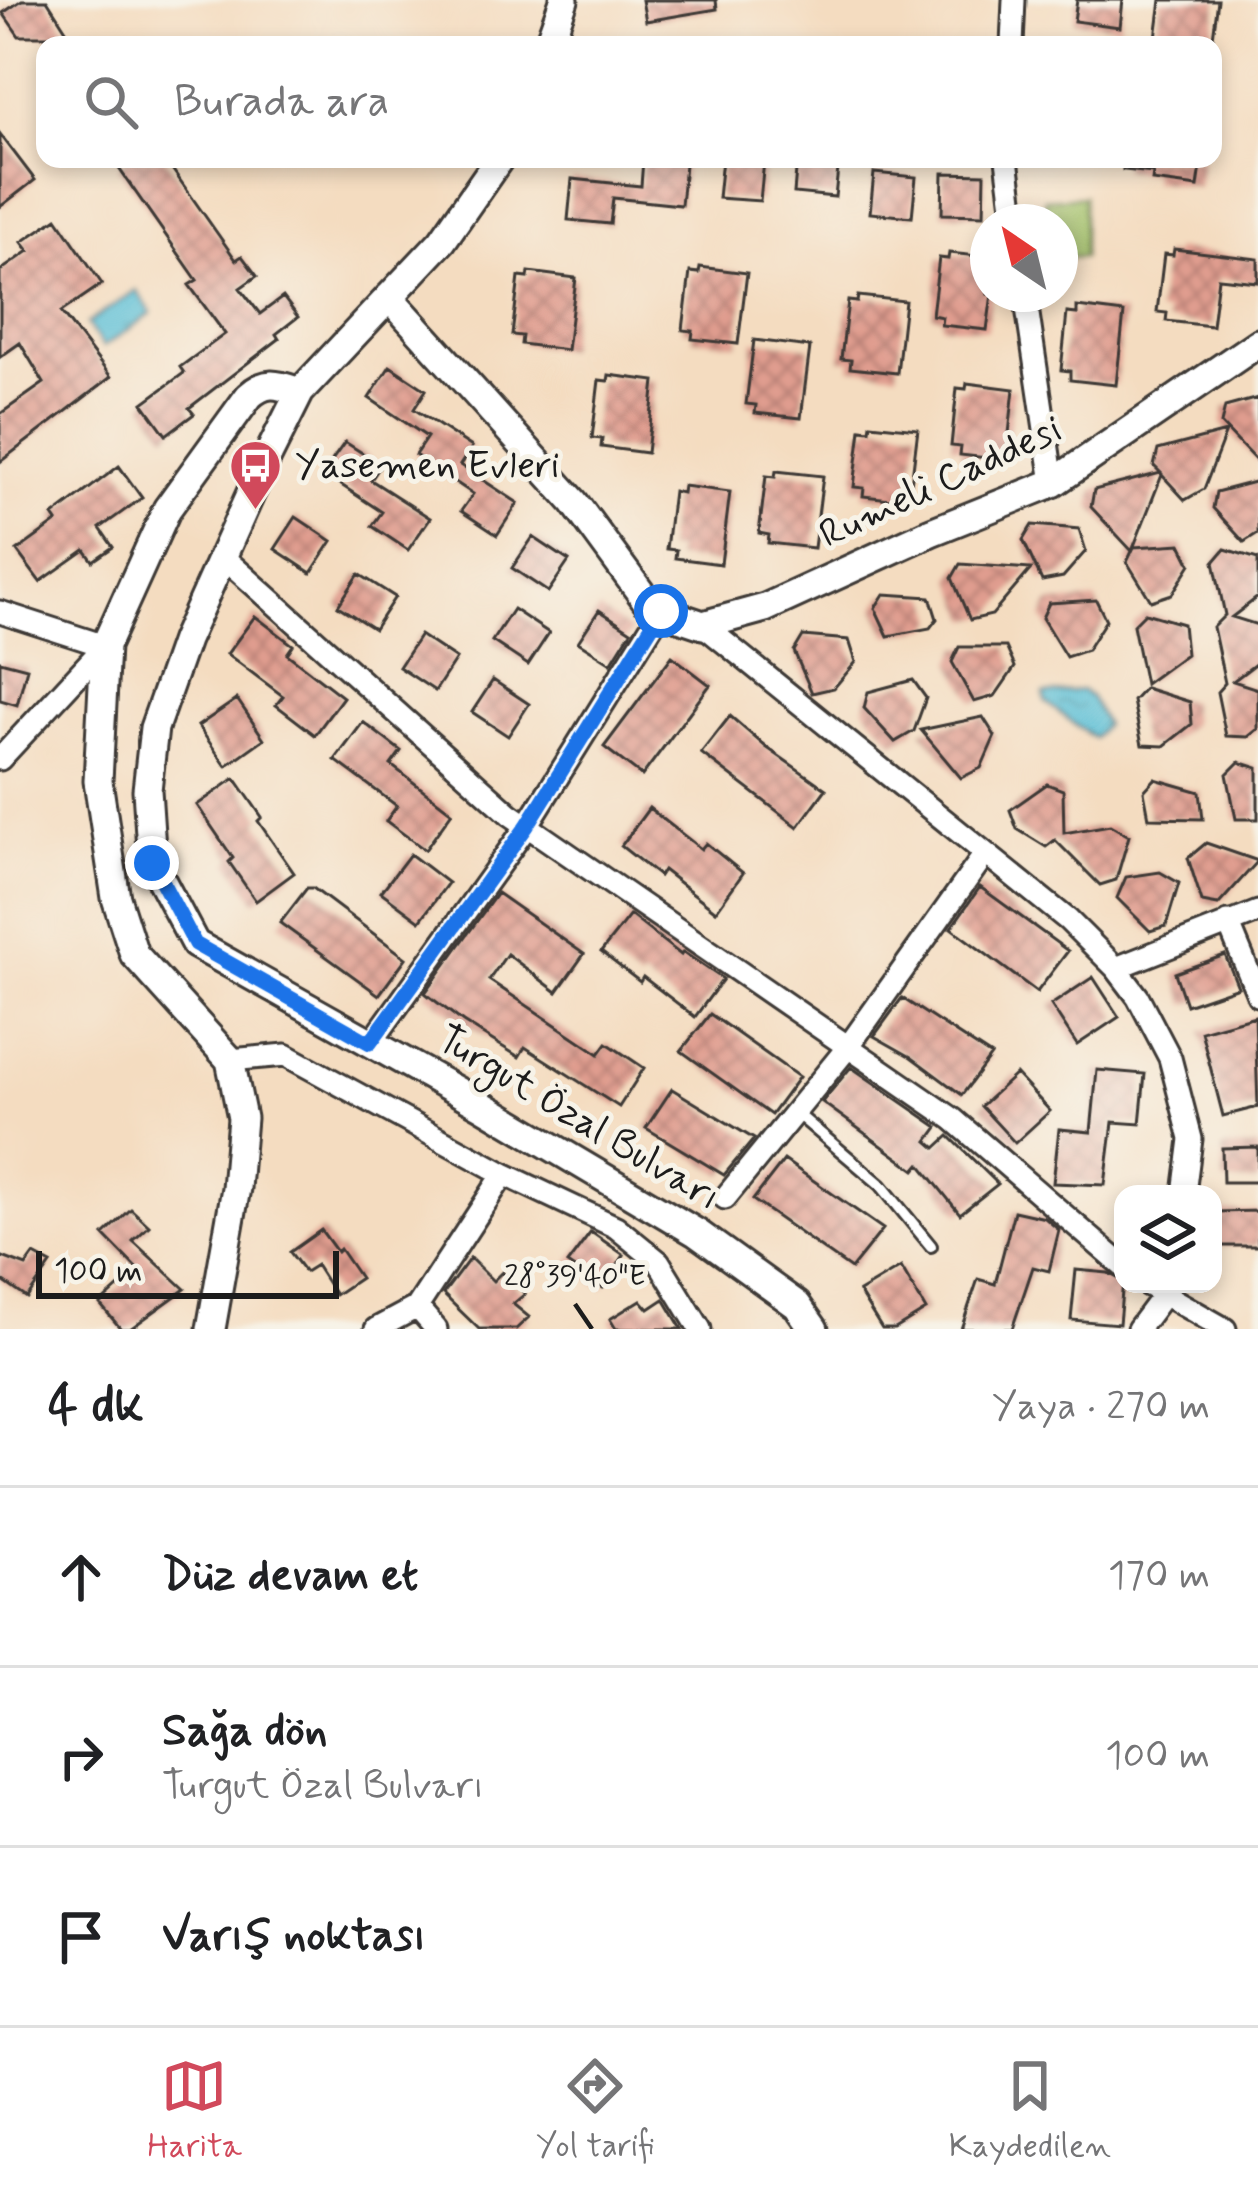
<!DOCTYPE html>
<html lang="tr">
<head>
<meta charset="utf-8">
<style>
	:root { --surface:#fff; --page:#f2f2f2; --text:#202124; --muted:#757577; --line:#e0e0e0; --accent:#d1495b }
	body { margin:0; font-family:Mynerve,sans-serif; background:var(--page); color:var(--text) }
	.controls { position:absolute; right:36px; bottom:36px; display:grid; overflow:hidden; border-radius:24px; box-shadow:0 6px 18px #0003 }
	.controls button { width:108px; height:108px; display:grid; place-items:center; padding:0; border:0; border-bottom:3px solid var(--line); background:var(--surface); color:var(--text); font:60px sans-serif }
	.compass { position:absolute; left:970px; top:204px; width:108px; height:108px; border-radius:50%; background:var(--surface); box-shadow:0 6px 18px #0003; rotate:325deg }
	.scale { position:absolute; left:36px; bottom:30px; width:303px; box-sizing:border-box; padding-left:12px; border:6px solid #1c1c1c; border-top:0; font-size:33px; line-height:42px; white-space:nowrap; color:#1c1c1c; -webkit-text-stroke:9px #f7f3e8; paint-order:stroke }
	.stop { position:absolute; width:36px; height:36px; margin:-27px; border:9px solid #1a73e8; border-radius:50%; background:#fff }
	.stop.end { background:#1a73e8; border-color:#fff; box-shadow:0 3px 12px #0008 }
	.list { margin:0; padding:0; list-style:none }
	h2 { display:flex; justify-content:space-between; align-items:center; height:156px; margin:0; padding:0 48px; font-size:51px }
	h2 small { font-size:39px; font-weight:400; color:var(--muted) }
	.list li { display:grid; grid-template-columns:78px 1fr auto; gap:36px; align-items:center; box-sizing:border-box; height:180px; padding:0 48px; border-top:3px solid var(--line) }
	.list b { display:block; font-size:45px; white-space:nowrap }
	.list p { margin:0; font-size:39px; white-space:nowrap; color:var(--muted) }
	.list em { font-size:39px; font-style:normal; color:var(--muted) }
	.icon { flex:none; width:66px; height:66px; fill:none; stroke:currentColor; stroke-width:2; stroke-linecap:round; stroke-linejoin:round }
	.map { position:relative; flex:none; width:1258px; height:1329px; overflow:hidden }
	.search { position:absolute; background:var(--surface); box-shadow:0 6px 18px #0003; left:36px; right:36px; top:36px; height:132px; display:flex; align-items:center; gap:30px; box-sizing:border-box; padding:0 42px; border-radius:24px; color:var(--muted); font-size:45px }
	.sheet { height:696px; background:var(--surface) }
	nav { display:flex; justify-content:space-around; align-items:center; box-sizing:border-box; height:168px; border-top:3px solid var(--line); background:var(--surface); font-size:33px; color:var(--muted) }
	nav a { display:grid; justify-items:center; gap:6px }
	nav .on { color:var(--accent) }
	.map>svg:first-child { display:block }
	.garden { fill:#a1bf67; stroke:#5e6e42; stroke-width:3 }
	.water { fill:url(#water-ripples); stroke:#3a6c78; stroke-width:3 }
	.building { fill:url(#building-cross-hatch) }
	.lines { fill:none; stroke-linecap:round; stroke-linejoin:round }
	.service-casing { stroke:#3c3935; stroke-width:16 }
	.minor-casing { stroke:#3c3935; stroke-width:27 }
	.tertiary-casing { stroke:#3c3935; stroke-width:33 }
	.service { stroke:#fff; stroke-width:10 }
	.minor { stroke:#fff; stroke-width:21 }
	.tertiary { stroke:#fff; stroke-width:27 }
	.route { stroke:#1a73e8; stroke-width:15 }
	.ticks { fill:none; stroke:#1c1c1c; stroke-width:4.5 }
	.labels { text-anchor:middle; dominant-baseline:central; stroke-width:10; stroke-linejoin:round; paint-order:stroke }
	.poi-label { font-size:39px; fill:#1c1c1c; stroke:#f7f3e8; text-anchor:start }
	.street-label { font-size:39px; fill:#1c1c1c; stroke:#f7f3e8 }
	.ticks-label { font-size:30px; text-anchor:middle; fill:#1c1c1c; stroke:#f7f3e8; stroke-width:10; stroke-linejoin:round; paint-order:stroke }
</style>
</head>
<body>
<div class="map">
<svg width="1258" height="1329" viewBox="0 0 1258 1329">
	<defs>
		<pattern id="water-ripples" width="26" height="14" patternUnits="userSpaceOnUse" patternTransform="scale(3)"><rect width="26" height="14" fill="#57bdd5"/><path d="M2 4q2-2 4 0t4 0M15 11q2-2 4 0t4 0" fill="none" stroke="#4ba2b6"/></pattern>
		<pattern id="building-cross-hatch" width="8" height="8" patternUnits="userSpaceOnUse" patternTransform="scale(3)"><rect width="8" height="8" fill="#e09d8f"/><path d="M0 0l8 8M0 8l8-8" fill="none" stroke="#b57f74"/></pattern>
	</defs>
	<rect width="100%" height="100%" fill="#f7f3e8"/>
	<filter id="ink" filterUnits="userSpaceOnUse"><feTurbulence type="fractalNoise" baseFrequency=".00833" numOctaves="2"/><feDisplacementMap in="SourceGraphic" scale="24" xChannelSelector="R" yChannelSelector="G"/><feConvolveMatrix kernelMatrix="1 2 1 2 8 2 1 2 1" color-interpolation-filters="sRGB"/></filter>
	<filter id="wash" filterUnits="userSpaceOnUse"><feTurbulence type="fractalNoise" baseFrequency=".004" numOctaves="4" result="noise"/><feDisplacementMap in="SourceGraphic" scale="48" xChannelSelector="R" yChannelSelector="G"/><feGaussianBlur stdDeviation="2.7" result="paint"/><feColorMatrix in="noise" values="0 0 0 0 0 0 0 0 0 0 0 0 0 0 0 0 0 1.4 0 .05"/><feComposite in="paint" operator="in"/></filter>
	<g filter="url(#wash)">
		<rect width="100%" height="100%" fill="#f4dcc0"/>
		<path class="garden" d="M1084 196 1083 257 1060 258V222H1044L1045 199Z"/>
		<path class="water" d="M136 290 152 313 103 347 87 324Z
			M1081 690 1091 698 1105 725 1093 738 1045 702 1044 694Z"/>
		<g id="blocks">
			<path class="building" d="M22 0H47L70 36H19L3 13Z
				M642 0H716L717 9 646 21Z
				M1077 0H1123L1120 27 1074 21Z
				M1161 0H1218L1212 45H1166V39L1156 38Z
				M0 134 35 180 0 207Z
				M129 159H165L236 260 242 256 257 276 240 288 260 314 283 297 298 317 276 334 279 339 189 408 194 414 166 435 143 403 184 373 180 367 225 334 189 285 197 280 118 167Z
				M722 159 764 161 760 201 718 198Z
				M797 159H839L835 197 794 193Z
				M1123 159H1202L1198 187 1152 181 1153 173 1123 170Z
				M643 160 685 164 681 205 613 198 610 224 568 220 572 179 641 186Z
				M874 173 916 177 912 217 870 213Z
				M943 173 985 174 984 215 942 214Z
				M57 218 102 284 61 312 111 377 0 462V414L44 383 20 343 0 357V271L29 251 22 242Z
				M1174 249 1258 259V282L1218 278 1212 326 1166 321 1167 313 1157 312 1164 254 1173 255Z
				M949 253 988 257V294H992L987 330 941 325 942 317 932 315 939 258 948 259Z
				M700 267 747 273 738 344 692 339 693 331 683 330 690 272 699 273Z
				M529 272 576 278 567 350 521 344 522 336 512 335 519 277 528 278Z
				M858 296 905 301 897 373 850 368 851 360 841 359 848 301 857 302Z
				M1077 307 1124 313 1116 385 1070 380V371L1061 370 1067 313 1077 314Z
				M754 340 810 347 801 418 755 413 756 405 746 404Z
				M390 366 426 390 414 409 472 447 460 465 518 503 497 535 461 511 473 494 415 455 427 437 369 398Z
				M609 375 655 381 647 453 601 447 602 439 592 438 599 380 608 381Z
				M967 383 1014 389 1006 460 960 455 961 447 951 446 957 388 966 389Z
				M1258 398V463L1221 424 1225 407Z
				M871 424 918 429 909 501 863 496 864 488 854 487 861 429 870 430Z
				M1226 432 1204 489 1185 500 1162 475 1132 551 1091 507 1094 490 1161 473 1154 466 1158 450Z
				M345 442 381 465 371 480 430 518 408 550 372 526 382 512 323 473Z
				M119 466 142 498 100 528 113 547 93 561 85 550 40 582 17 551 57 522 53 516Z
				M776 471 823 476 814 548 768 543 769 535 759 533 766 476 775 477Z
				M1258 481V533L1244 542 1213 508 1216 492Z
				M683 486 730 492 721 564 675 558 676 550 666 549 673 491 682 493Z
				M296 517 332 541 311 573 275 549Z
				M1032 525 1079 529 1086 551 1063 577 1042 581 1023 540Z
				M533 537 569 561 548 592 512 568Z
				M1181 544 1191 564 1172 594 1151 601 1127 562 1134 547Z
				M1225 549 1258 559V597L1232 617 1258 625V662L1233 681 1258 689V729L1248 737 1226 736 1217 692 1225 683 1213 627 1225 615 1214 562Z
				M960 564 1031 569 992 615 970 620 952 578Z
				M359 574 395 597 374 629 338 606Z
				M884 594 930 597 937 619 930 628 888 636 875 608Z
				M1096 600 1106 620 1087 650 1066 657 1042 618 1049 603Z
				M513 609 549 633 528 665 492 641Z
				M599 610 631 631 611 663 578 642Z
				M1145 613 1183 624 1186 654 1145 684 1133 625Z
				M255 616 293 645 287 654 343 697 315 735 276 705 283 696 227 654Z
				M420 635 456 659 435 691 399 667Z
				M803 636 849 640 856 662 834 688 812 693 794 651Z
				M959 647H1006L1015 667 995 696 974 702 952 662Z
				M672 656 710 685 642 776 604 747Z
				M0 661 27 668 17 705 0 700Z
				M493 680 529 704 508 736 472 712Z
				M913 680 926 698 914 731 895 742 864 708 868 692Z
				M1145 688 1190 702 1192 724 1164 746 1142 745 1133 701Z
				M237 699 264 739 226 766 198 726Z
				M730 716 766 747 826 789 798 827 701 753Z
				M983 717 995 736 981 768 961 778 921 730Z
				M363 722 401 751 391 765 452 812 425 850 386 821 397 806 335 760Z
				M1239 762 1258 768V819H1236L1227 774Z
				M235 778 262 817 258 821 294 873 256 901 229 862 233 858 197 805Z
				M1155 779 1200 792 1203 819 1149 818 1144 791Z
				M1047 784 1063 790 1064 833 1110 825 1129 836 1116 880 1100 885 1055 840 1046 847 1017 829 1010 810Z
				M649 808 701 849 706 843 743 873 716 911 663 870 659 876 621 846Z
				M1206 843 1258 861 1218 905 1202 902 1188 858Z
				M410 854 448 883 420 921 381 892Z
				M1160 872 1179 883 1166 926 1150 931 1117 898 1126 877Z
				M980 887 1068 951 1037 992 951 928Z
				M307 888H313L406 958 379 995 280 923Z
				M497 893 584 954 557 992 507 954 489 980 599 1054 607 1043 644 1068 619 1107 525 1047 519 1057 463 1022 425 993Z
				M630 915 681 955 683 952 723 979 695 1017 643 977 640 982 601 952Z
				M1225 955 1238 987 1186 1005 1175 973Z
				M1093 977 1119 1017 1077 1045 1051 1005Z
				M902 998 991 1056 962 1095 911 1057 874 1036Z
				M710 1014 799 1077 771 1115 681 1051Z
				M1255 1016 1258 1107 1223 1116 1201 1031Z
				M851 1067 938 1127 928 1141 936 1148 949 1136 998 1184 960 1214 920 1164 915 1170 822 1102Z
				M1097 1070 1145 1074 1140 1124 1113 1122 1105 1185 1053 1183 1059 1129 1091 1132Z
				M1016 1074 1050 1111 1015 1143 981 1106Z
				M672 1089 754 1139 724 1175 646 1128Z
				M1258 1147V1182H1223L1222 1148Z
				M784 1160 883 1229 851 1269 753 1200Z
				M131 1209 149 1226 133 1241 185 1289 130 1329H121L100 1304 138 1270 104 1235Z
				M1014 1211 1045 1218 1059 1230 1049 1271 1033 1267 1012 1329H961L978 1279 995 1284Z
				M1258 1211V1246H1217L1216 1212Z
				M321 1230 337 1252 340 1249 360 1278 335 1295 316 1265 305 1272 290 1252Z
				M591 1232 624 1255 603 1288 567 1264Z
				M34 1255 51 1264 27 1298 0 1279V1256L26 1266Z
				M470 1258 493 1281 502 1272 525 1294 513 1304 529 1317 516 1329H479L443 1294Z
				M901 1267 926 1310 895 1329H882L859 1292Z
				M1076 1270 1108 1273 1123 1281 1119 1324 1071 1320Z
				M664 1299 682 1329H616L610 1319 641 1300 649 1309Z"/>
		</g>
	</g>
	<g filter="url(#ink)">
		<use href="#blocks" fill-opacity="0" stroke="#3c3935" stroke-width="3"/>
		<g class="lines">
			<defs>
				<path id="service" d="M795 1112 881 1185 931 1246"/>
				<path id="minor" d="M1012 45 1014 0
					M1007 159 1015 222
					M1025 294 1053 483
					M223 557 510 814 953 1119 1123 1266
					M0 612 105 646 0 759
					M703 625 1068 920 1116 968 1138 997 1170 1058 1191 1139 1184 1194
					M1228 922 1258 995
					M1116 968 1258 912
					M371 1043 527 826 661 611
					M230 1060 286 1055 504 1174 417 1307
					M504 1174 616 1227 659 1262 700 1329
					M725 1198 848 1047 985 854
					M1146 1284 1225 1329
					M376 1329 417 1307 436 1329
					M1138 1329 1162 1297 1165 1284"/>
				<path id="tertiary" d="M548 45 564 0
					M499 159 442 241 300 392 263 466 185 640 154 728 147 790 152 863 195 944 480 1104 697 1233 797 1305 814 1329
					M389 297 574 502 646 600 661 611 703 625 765 608 931 532 1053 483 1258 343
					M211 1329 236 1188 242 1118 230 1060 134 954 116 898 98 781 105 646 167 509 249 396C267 379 279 385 300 392"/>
			</defs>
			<use href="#service" class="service-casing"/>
			<use href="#minor" class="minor-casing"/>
			<use href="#tertiary" class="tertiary-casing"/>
			<use href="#service" class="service"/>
			<use href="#minor" class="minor"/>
			<use href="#tertiary" class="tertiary"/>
		</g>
	</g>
	<g class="lines" filter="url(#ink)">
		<path class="route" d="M152 863 195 944 370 1043 527 826 661 611"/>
	</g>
	<path class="ticks" d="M575 1304 592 1329"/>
	<defs>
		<symbol id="bus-pin" viewBox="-11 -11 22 30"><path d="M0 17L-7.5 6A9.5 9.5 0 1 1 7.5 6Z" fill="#d1495b" stroke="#f7f3e8"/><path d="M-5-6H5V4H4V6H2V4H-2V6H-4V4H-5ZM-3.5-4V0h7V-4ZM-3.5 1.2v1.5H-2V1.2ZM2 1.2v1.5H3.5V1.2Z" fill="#fff"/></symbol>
	</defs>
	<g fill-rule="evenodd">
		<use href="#bus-pin" x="226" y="436" width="59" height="81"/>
	</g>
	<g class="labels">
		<g class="poi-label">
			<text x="295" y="466">Yasemen Evleri</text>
		</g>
		<g class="street-label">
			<text transform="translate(941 483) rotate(-25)">Rumeli Caddesi</text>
			<text transform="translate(578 1119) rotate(31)">Turgut Özal Bulvarı</text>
		</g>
	</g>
	<g class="ticks-label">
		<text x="575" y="1285">28°39'40"E</text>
	</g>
</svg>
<div class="controls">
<button><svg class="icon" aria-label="layers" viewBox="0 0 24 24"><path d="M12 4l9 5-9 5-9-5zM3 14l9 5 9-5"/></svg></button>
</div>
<svg class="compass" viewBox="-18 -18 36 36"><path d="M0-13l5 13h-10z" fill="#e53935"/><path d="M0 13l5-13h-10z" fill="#757577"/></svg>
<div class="scale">100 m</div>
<div class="stop" style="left:661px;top:611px"></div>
<div class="stop end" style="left:152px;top:863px"></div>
<div class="search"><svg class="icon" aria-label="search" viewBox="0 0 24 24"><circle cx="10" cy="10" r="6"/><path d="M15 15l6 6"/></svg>Burada ara</div>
</div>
<section class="sheet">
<h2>4 dk<small>Yaya · 270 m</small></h2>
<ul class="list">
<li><svg class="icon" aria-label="ahead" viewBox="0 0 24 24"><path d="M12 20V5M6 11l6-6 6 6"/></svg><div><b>Düz devam et</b></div><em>170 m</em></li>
<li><svg class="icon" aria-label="right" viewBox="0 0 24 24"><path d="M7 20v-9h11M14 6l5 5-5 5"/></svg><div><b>Sağa dön</b><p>Turgut Özal Bulvarı</p></div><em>100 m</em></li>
<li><svg class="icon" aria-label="arrive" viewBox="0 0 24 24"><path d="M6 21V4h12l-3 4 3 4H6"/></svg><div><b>Varış noktası</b></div></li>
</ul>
</section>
<nav>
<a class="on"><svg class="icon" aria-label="map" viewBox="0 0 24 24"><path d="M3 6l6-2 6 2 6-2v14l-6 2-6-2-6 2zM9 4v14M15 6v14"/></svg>Harita</a>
<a><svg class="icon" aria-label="directions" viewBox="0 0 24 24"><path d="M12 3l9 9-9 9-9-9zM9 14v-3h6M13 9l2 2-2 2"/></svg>Yol tarifi</a>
<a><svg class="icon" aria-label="saved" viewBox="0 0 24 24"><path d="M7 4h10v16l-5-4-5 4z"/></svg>Kaydedilen</a>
</nav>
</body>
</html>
